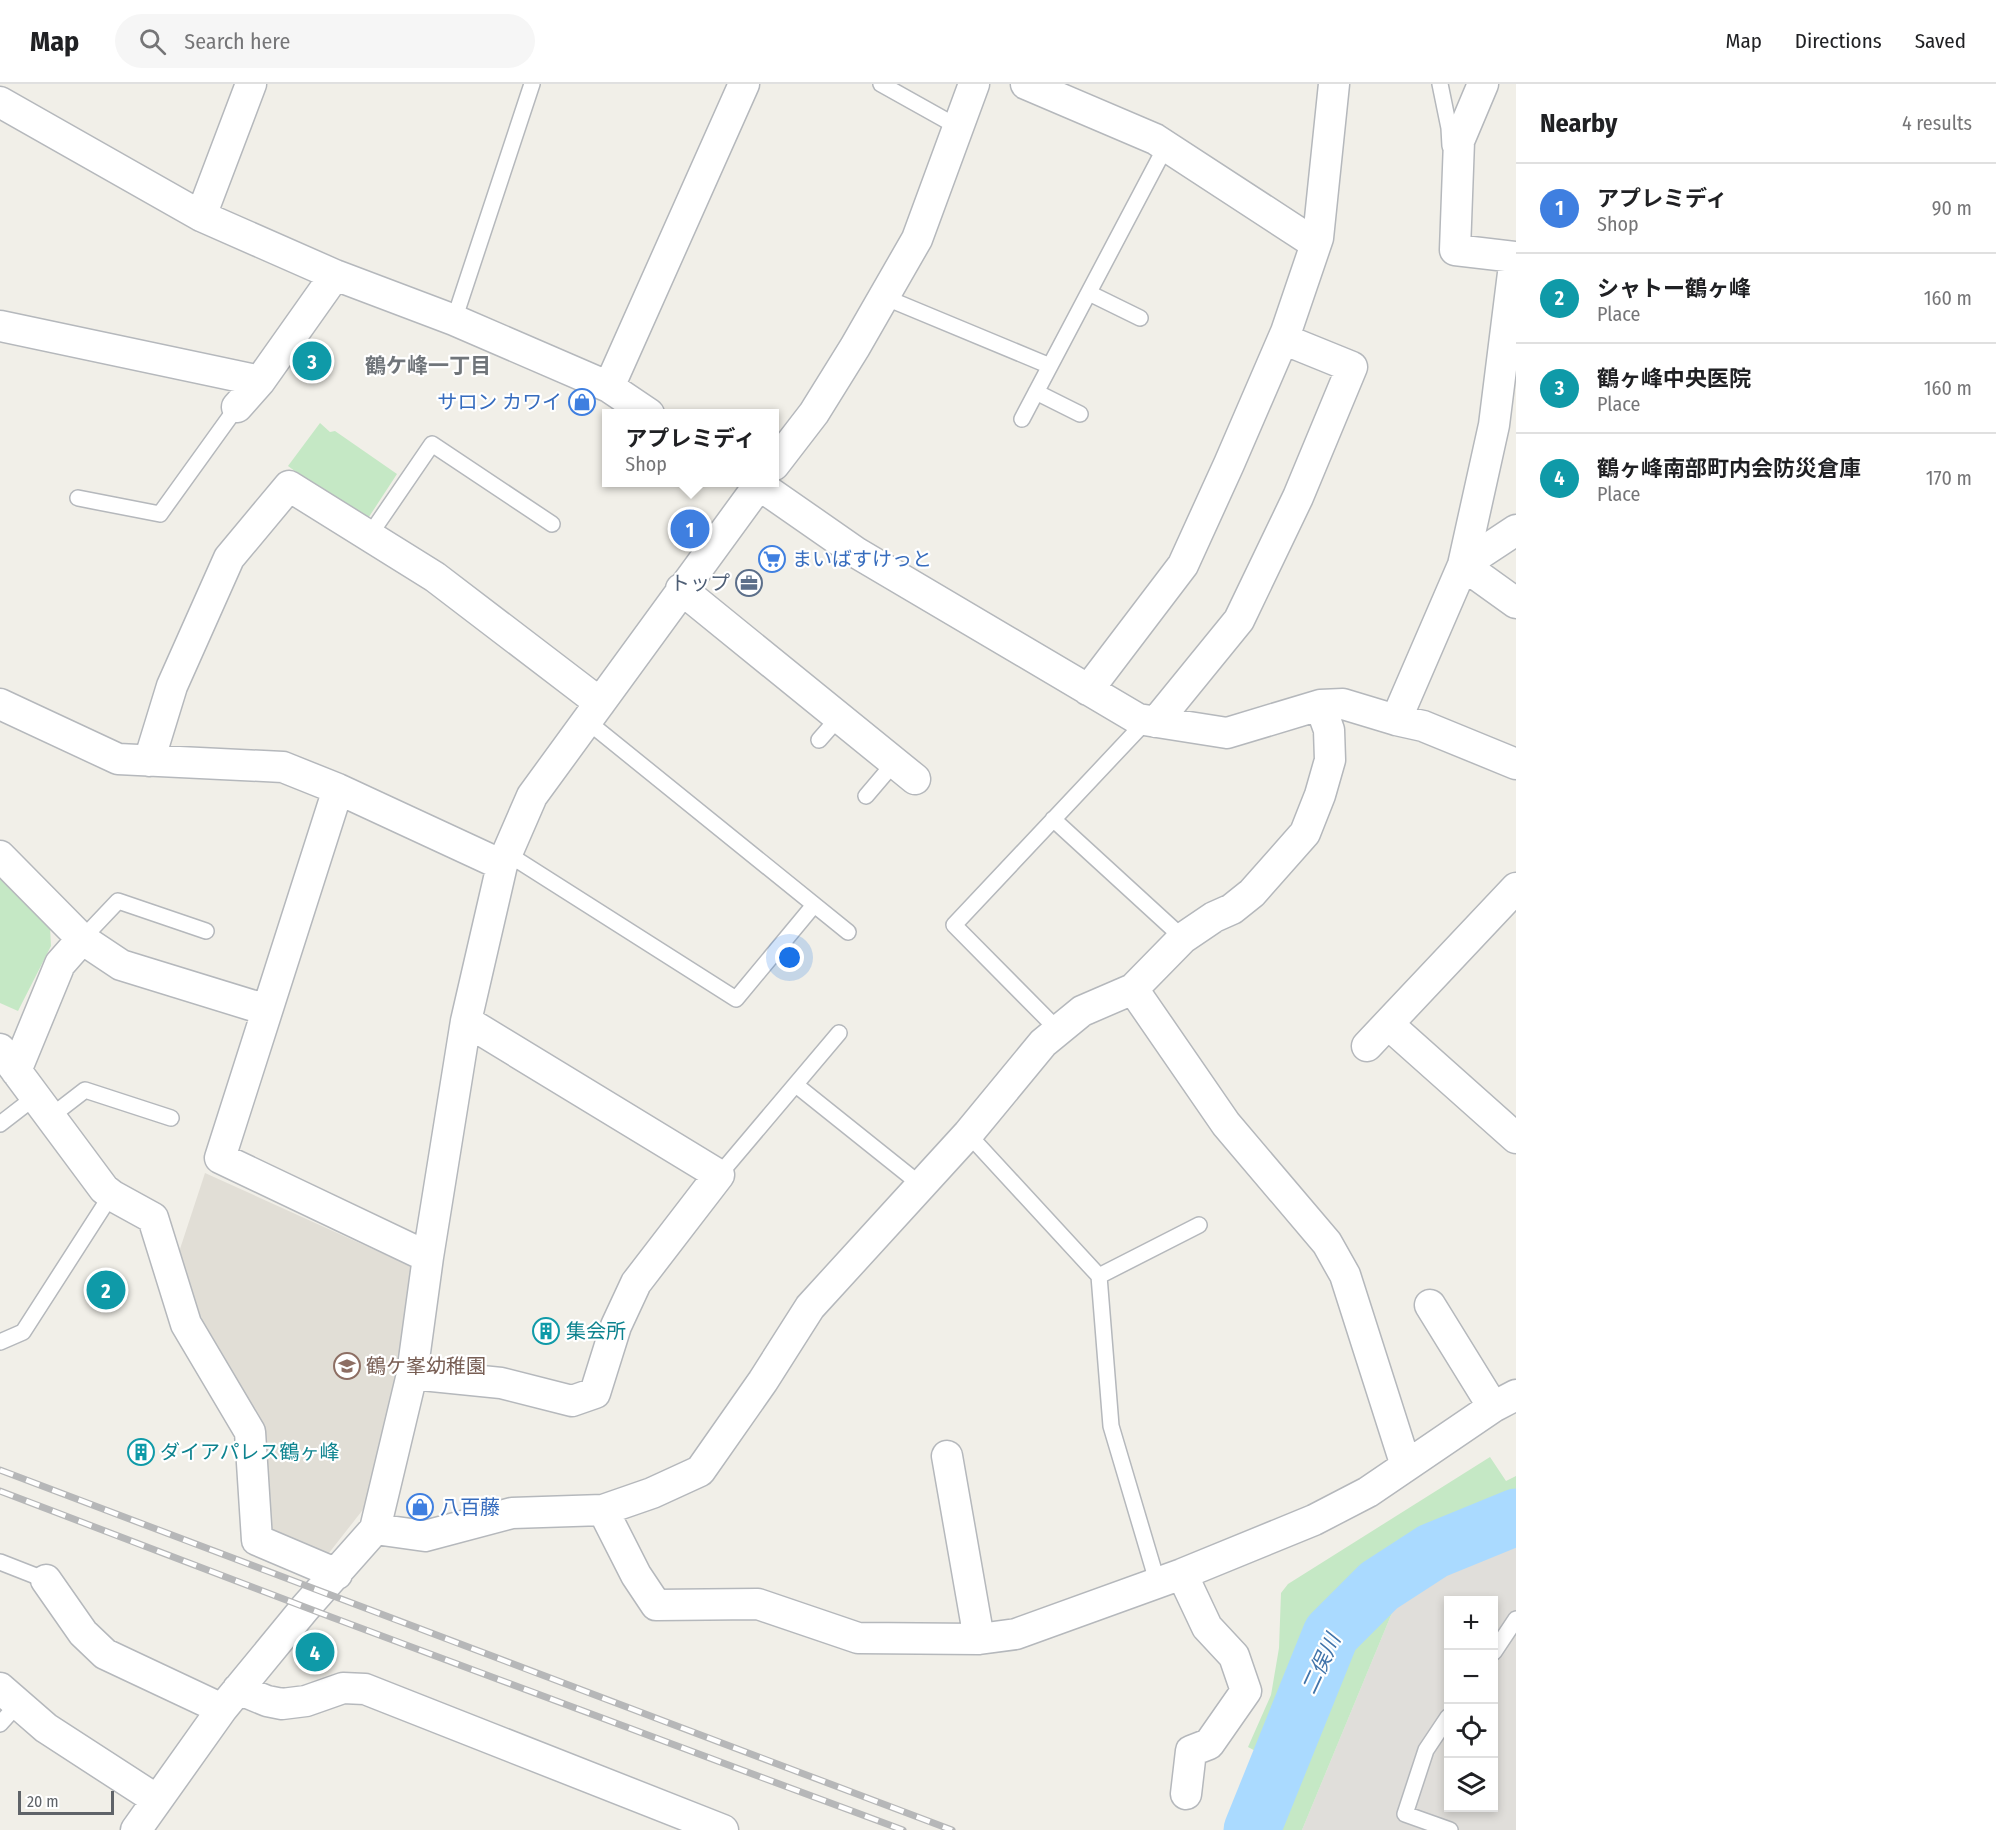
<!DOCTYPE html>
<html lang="en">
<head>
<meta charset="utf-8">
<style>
	:root { --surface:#fff; --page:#f6f6f6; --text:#202124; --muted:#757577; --line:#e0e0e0; --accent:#ea4335 }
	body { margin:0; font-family:"Fira Sans Condensed","Noto Sans JP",sans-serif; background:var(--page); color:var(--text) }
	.controls { position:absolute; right:18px; bottom:18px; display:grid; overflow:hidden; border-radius:0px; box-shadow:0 3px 9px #0003 }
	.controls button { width:54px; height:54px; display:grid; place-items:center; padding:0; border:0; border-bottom:2px solid var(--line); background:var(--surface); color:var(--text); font:30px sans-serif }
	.scale { position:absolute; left:18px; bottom:15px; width:96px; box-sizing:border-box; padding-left:6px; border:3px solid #5f6368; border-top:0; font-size:16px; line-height:21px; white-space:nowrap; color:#5f6368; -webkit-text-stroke:4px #fff; paint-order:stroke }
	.you { position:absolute; left:790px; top:874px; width:21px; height:21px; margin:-15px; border:4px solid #fff; border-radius:50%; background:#1a73e8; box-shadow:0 0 0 9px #1a73e833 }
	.badge { display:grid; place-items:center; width:39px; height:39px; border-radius:50%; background:var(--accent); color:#fff; font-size:20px; font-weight:700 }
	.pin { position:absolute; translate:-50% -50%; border:3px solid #fff; box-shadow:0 2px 6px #0006 }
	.popup { position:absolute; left:602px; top:325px; width:177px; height:78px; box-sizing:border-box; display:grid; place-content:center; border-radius:0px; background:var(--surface); filter:drop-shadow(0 2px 4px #0005); font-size:20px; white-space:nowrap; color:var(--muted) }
	.popup b { font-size:22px; color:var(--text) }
	.popup::after { content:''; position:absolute; left:50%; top:100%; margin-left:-12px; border:12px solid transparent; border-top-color:var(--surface) }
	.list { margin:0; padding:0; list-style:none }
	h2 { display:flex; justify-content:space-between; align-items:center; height:78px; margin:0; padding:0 24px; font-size:26px }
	h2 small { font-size:20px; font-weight:400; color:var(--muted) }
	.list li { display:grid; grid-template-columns:39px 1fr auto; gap:18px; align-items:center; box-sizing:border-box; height:90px; padding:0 24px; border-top:2px solid var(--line) }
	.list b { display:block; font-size:22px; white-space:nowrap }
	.list p { margin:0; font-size:20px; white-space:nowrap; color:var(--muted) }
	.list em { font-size:20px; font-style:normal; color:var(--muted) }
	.icon { flex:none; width:33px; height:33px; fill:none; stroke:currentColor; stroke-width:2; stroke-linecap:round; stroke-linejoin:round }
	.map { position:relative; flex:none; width:1516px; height:1746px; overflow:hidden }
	header { display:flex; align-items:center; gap:36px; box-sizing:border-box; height:84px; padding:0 30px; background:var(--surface); border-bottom:2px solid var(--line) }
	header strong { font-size:28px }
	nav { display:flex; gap:33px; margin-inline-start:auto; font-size:21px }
	.search { width:420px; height:54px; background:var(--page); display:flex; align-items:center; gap:15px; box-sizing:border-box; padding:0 21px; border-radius:33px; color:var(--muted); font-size:22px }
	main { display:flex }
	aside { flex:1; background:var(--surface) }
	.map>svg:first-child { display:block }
	.industrial { fill:#e0deda; fill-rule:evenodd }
	.education { fill:#e1ded6 }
	.green { fill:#c5e8c5 }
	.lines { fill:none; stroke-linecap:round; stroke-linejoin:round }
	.river { stroke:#aadaff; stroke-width:57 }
	.lane-casing { stroke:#b5b8bc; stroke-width:18 }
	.street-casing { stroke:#b5b8bc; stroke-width:33 }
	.lane { stroke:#fff; stroke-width:15 }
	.street { stroke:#fff; stroke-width:30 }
	.rail-casing { stroke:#b6b7b8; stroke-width:7 }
	.rail { stroke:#fff; stroke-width:4.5; stroke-dasharray:14; stroke-linecap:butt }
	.labels { text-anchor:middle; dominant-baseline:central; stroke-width:4.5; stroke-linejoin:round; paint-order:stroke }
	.shop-label { font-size:20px; fill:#366cbe; stroke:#fff; text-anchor:start }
	.service-label { font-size:20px; fill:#4e5e75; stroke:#fff; text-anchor:end }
	.culture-label { font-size:20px; fill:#0d838f; stroke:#fff; text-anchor:start }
	.education-label { font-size:20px; fill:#785e54; stroke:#fff; text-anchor:start }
	.neighbourhood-label { font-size:21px; font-weight:bold; fill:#70757a; stroke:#fff }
	.water-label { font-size:21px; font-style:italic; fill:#4174aa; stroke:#fff }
</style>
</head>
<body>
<header>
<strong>Map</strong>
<div class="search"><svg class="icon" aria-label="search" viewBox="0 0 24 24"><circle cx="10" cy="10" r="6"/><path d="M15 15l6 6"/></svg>Search here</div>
<nav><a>Map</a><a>Directions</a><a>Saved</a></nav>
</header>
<main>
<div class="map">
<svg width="1516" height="1746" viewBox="0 0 1516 1746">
	<rect width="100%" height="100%" fill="#f1efe8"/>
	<path class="industrial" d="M1516 1460V1746H1302L1394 1524 1414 1504 1438 1492ZM1448 1516H1494V1724H1448Z"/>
	<path class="education" d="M205 1089 419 1186 401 1298 365 1423 325 1474 263 1453 254 1339 192 1237 179 1168Z"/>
	<path class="green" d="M320 339 330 348 335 347 397 390 365 439 288 382Z
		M0 793 50 843 51 862 18 927 0 919Z
		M1490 1373 1506 1397 1516 1392V1460L1438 1492 1414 1504 1394 1524 1302 1746H1273L1295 1688 1248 1663 1271 1611 1279 1564 1281 1509 1288 1500Z"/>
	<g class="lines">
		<path class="river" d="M1252 1746 1331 1550 1379 1502 1433 1467 1516 1433"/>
		<defs>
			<path id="lane" d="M881 0 958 43
				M1440 0 1449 44 1450 62
				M1089 209 1140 234
				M884 213 1050 282
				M454 236 532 0
				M1036 308 1080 330
				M1022 335 1166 62
				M78 414 160 430 237 323
				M369 452 432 360 552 440
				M587 637 848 848
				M819 656 840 632
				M866 712 895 678
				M1053 735 1183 854
				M508 770 736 915 814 821
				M82 855 118 817 206 847
				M1058 946 954 841 1146 637
				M796 1001 921 1101
				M50 1033 85 1006 171 1034
				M0 1040 35 1013
				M968 1050 1099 1192 1111 1342 1157 1497
				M719 1091 839 949
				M1099 1192 1199 1141
				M0 1258 23 1248 111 1111
				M0 1478 46 1496
				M1494 1568 1516 1535
				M1448 1633 1426 1666 1405 1730 1450 1746
				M0 1640 18 1620"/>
			<path id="street" d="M1026 0 1155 55 1316 160
				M0 18 201 132 335 191 454 236 609 303 649 330
				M201 132 251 0
				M0 242 260 297
				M609 303 744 0
				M237 323 260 297 335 191
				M774 381 814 329 855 263 917 155 974 0
				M755 398 857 469 1138 635 1227 649 1320 621 1343 620 1396 636 1423 642 1516 680
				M1516 446 1463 481 1516 519
				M681 505 915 695
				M1088 606 1183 481 1229 380 1286 248 1318 154 1334 0
				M0 620 118 675 283 683 338 705 502 781
				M1396 636 1463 481 1494 341 1515 173 1455 166 1459 57 1483 0
				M1156 638 1239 536 1298 413 1352 283 1283 255
				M149 677 172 602 229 474 289 402 435 493 600 619
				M338 705 220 1074 428 1173
				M0 772 82 855 121 881 267 926
				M1133 905 1226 1040 1327 1159 1345 1191 1406 1382
				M1388 940 1516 1054
				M1367 962 1516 804
				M0 965 104 1105 113 1112 153 1134 186 1240 250 1348 257 1456 337 1490
				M16 987 60 880 82 855
				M1430 1221 1493 1323
				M412 1290 501 1299 572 1317 595 1309 616 1242 636 1199 719 1091 466 937
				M947 1372 979 1555
				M603 1426 652 1409 700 1387 763 1297 810 1223 968 1050 1043 959 1082 927 1133 905 1183 854 1214 833 1232 825 1252 809 1305 749 1320 711 1330 676 1329 646 1320 621
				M375 1445 425 1452 512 1429 603 1426 636 1491 656 1521 758 1520 858 1554 979 1555 1016 1550 1182 1490 1314 1436 1368 1408 1493 1323 1516 1311
				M1182 1490 1207 1543 1234 1572 1246 1607 1209 1660 1191 1667 1186 1710
				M46 1496 83 1549 105 1570 222 1625
				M0 1604 46 1644 157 1716
				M238 1605 267 1617 282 1620 306 1617 343 1604 365 1605 723 1746
				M136 1746 222 1625 305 1524 375 1445 412 1290 428 1173 466 937 502 781 532 712 761 398"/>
		</defs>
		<use href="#lane" class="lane-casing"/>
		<use href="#street" class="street-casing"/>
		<use href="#lane" class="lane"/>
		<use href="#street" class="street"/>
		<defs>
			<path id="rail" d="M0 1386 952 1746
				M0 1407 331 1533 903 1746"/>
		</defs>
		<use href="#rail" class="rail-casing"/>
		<use href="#rail" class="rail"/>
	</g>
	<defs>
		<symbol id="shop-ring" viewBox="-11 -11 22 22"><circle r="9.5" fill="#fff" stroke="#3f7fe0" stroke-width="1.5"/><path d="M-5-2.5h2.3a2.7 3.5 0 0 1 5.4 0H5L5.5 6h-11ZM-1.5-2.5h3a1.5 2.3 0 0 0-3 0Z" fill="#3f7fe0"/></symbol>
		<symbol id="supermarket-ring" viewBox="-11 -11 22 22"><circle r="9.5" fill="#fff" stroke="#3f7fe0" stroke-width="1.5"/><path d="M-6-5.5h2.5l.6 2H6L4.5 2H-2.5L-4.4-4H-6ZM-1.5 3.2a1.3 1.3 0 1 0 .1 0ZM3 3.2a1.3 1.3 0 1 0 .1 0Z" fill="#3f7fe0"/></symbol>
		<symbol id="office-ring" viewBox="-11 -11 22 22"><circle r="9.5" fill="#fff" stroke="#5c6f8a" stroke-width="1.5"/><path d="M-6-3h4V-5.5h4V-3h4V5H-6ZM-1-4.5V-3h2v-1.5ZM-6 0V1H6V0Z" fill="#5c6f8a"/></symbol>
		<symbol id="building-ring" viewBox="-11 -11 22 22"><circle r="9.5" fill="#fff" stroke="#0f9aa8" stroke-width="1.5"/><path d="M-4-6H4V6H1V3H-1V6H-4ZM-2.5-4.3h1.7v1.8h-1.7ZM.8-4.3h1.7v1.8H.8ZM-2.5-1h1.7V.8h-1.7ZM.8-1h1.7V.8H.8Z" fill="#0f9aa8"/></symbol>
		<symbol id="school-ring" viewBox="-11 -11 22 22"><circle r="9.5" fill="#fff" stroke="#8d6e63" stroke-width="1.5"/><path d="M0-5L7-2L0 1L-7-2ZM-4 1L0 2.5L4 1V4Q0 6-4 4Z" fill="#8d6e63"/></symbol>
	</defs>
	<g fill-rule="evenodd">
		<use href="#shop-ring" x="567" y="303" width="30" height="30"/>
		<use href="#supermarket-ring" x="757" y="460" width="30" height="30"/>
		<use href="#office-ring" x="734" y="484" width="30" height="30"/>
		<use href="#building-ring" x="531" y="1232" width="30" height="30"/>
		<use href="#school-ring" x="332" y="1267" width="30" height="30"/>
		<use href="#building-ring" x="126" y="1353" width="30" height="30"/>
		<use href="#shop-ring" x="405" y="1408" width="30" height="30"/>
	</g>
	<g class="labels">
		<g class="shop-label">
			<text x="562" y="318" text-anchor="end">サロン カワイ</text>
			<text x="792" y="475">まいばすけっと</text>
			<text x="440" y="1423">八百藤</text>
		</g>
		<g class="service-label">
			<text x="730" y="499">トップ</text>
		</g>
		<g class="culture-label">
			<text x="566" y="1247">集会所</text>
			<text x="160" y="1368">ダイアパレス鶴ヶ峰</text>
		</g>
		<g class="education-label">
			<text x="366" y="1282">鶴ケ峯幼稚園</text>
		</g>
		<g class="neighbourhood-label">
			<text x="428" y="282">鶴ケ峰一丁目</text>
		</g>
		<g class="water-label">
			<text transform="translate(1321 1580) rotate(-65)">二俣川</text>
		</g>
	</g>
</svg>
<div class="controls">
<button>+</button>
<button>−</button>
<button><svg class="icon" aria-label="locate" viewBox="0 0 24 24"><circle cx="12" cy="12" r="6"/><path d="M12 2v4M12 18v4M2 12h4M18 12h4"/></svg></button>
<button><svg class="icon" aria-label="layers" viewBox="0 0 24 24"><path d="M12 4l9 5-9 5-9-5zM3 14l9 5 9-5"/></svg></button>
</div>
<div class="scale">20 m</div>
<div class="you"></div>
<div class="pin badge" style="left:690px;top:445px;background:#3f7fe0">1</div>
<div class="popup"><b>アプレミディ</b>Shop</div>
<div class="pin badge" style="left:106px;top:1206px;background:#0f9aa8">2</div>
<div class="pin badge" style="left:312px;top:277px;background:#0f9aa8">3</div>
<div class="pin badge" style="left:315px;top:1568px;background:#0f9aa8">4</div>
</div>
<aside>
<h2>Nearby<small>4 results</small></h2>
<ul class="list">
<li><span class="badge" style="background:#3f7fe0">1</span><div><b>アプレミディ</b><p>Shop</p></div><em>90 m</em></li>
<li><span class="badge" style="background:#0f9aa8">2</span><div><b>シャトー鶴ヶ峰</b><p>Place</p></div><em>160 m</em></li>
<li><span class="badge" style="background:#0f9aa8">3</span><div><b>鶴ヶ峰中央医院</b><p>Place</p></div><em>160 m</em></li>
<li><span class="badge" style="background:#0f9aa8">4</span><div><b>鶴ヶ峰南部町内会防災倉庫</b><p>Place</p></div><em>170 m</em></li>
</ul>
</aside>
</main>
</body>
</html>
